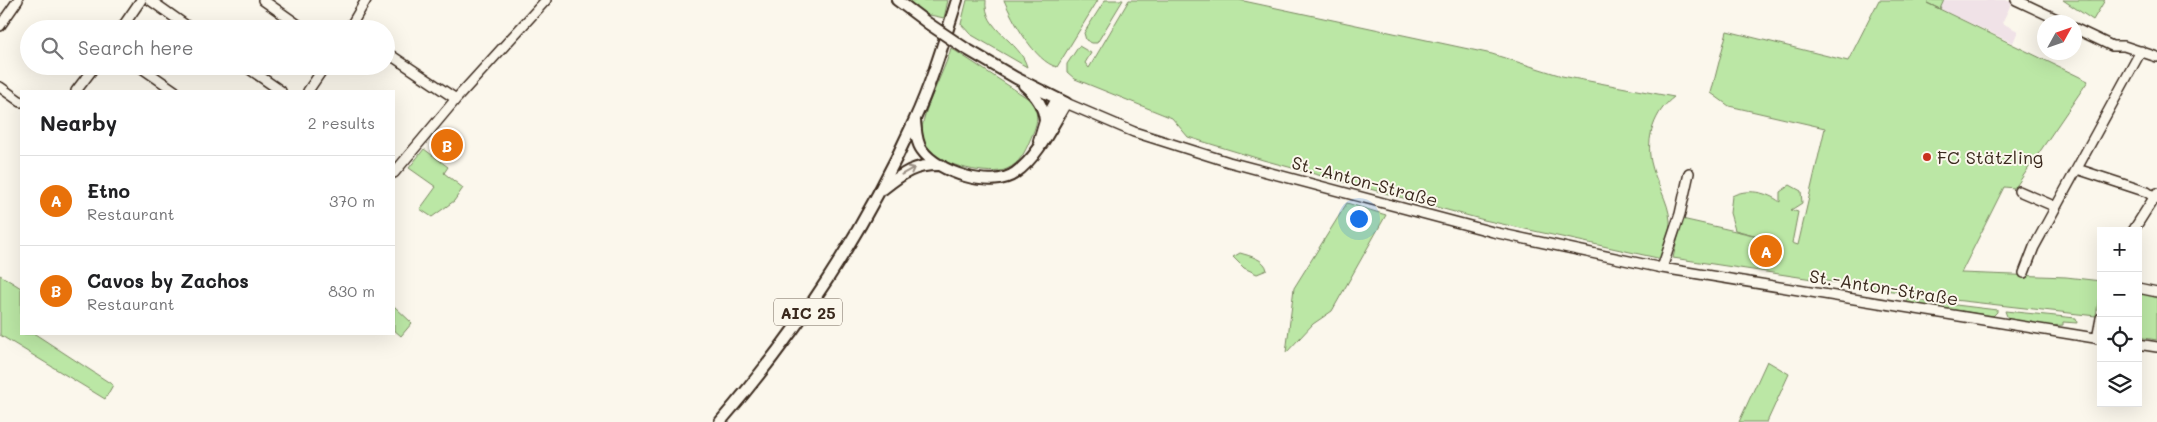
<!DOCTYPE html>
<html lang="en">
<head>
<meta charset="utf-8">
<style>
	:root { --surface:#fff; --page:#f6f6f6; --text:#202124; --muted:#757577; --line:#e0e0e0; --accent:#c8321e }
	body { margin:0; font-family:Mali,sans-serif; background:var(--page); color:var(--text) }
	.controls { position:absolute; right:15px; bottom:15px; display:grid; overflow:hidden; border-radius:0px; box-shadow:0 5px 20px #0002 }
	.controls button { width:45px; height:45px; display:grid; place-items:center; padding:0; border:0; border-bottom:1px solid var(--line); background:var(--surface); color:var(--text); font:25px sans-serif }
	.compass { position:absolute; left:2037px; top:15px; width:45px; height:45px; border-radius:50%; background:var(--surface); box-shadow:0 5px 20px #0002; rotate:50deg }
	.you { position:absolute; left:1358px; top:218px; width:18px; height:18px; margin:-12px; border:4px solid #fff; border-radius:50%; background:#1a73e8; box-shadow:0 0 0 8px #1a73e833 }
	.badge { display:grid; place-items:center; width:32px; height:32px; border-radius:50%; background:var(--accent); color:#fff; font-size:16px; font-weight:700 }
	.pin { position:absolute; translate:-50% -50%; border:2px solid #fff; box-shadow:0 1px 5px #0006 }
	.list { margin:0; padding:0; list-style:none }
	h2 { display:flex; justify-content:space-between; align-items:center; height:65px; margin:0; padding:0 20px; font-size:21px }
	h2 small { font-size:16px; font-weight:400; color:var(--muted) }
	.list li { display:grid; grid-template-columns:32px 1fr auto; gap:15px; align-items:center; box-sizing:border-box; height:90px; padding:0 20px; border-top:1px solid var(--line) }
	.list b { display:block; font-size:19px; white-space:nowrap }
	.list p { margin:0; font-size:16px; white-space:nowrap; color:var(--muted) }
	.list em { font-size:16px; font-style:normal; color:var(--muted) }
	.icon { flex:none; width:28px; height:28px; fill:none; stroke:currentColor; stroke-width:2; stroke-linecap:round; stroke-linejoin:round }
	.map { position:relative; flex:none; width:2157px; height:422px; overflow:hidden }
	.search { position:absolute; background:var(--surface); box-shadow:0 5px 20px #0002; left:20px; top:20px; width:375px; height:55px; display:flex; align-items:center; gap:12px; box-sizing:border-box; padding:0 18px; border-radius:28px; color:var(--muted); font-size:19px }
	.panel { position:absolute; background:var(--surface); box-shadow:0 5px 20px #0002; left:20px; top:90px; width:375px; height:245px; border-radius:0px }
	.map>svg:first-child { display:block }
	.built { fill:#f0e2e7 }
	.green { fill:#bbe7a5; stroke:#7b8862 }
	.lines { fill:none; stroke-linecap:round; stroke-linejoin:round }
	.minor-casing { stroke:#3b2a1e; stroke-width:12 }
	.major-casing { stroke:#3b2a1e; stroke-width:14 }
	.minor { stroke:#fbf7ec; stroke-width:9 }
	.major { stroke:#fbf7ec; stroke-width:10 }
	.major-bridge-casing { stroke:#3b2a1e; stroke-width:14; stroke-linecap:butt }
	.major-bridge { stroke:#fbf7ec; stroke-width:10 }
	.oneway { stroke:#9b9085 }
	.poi-dot { fill:#c8321e; stroke:#fbf7ec; stroke-width:2 }
	.labels { text-anchor:middle; dominant-baseline:central; stroke-width:4; stroke-linejoin:round; paint-order:stroke }
	.shield { fill:#fbf7ec; stroke:#75685c; stroke-width:1 }
	.shield-label { font-size:16px; font-weight:bold; fill:#3b2a1e }
	.poi-label { font-size:18px; fill:#3b2a1e; stroke:#fbf7ec; text-anchor:start }
	.street-label { font-size:18px; fill:#3b2a1e; stroke:#fbf7ec }
</style>
</head>
<body>
<div class="map">
<svg width="2157" height="422" viewBox="0 0 2157 422">
	<rect width="100%" height="100%" fill="#fbf7ec"/>
	<filter id="ink" filterUnits="userSpaceOnUse"><feTurbulence type="fractalNoise" baseFrequency=".02" numOctaves="2"/><feDisplacementMap in="SourceGraphic" scale="10" xChannelSelector="R" yChannelSelector="G"/><feConvolveMatrix kernelMatrix="1 2 1 2 8 2 1 2 1" color-interpolation-filters="sRGB"/></filter>
	<g filter="url(#ink)">
		<path class="built" d="M1944 0H2013L2002 23 2018 31 2013 43 1940 9Z"/>
		<path class="green" d="M908 0H948L944 18 925 14Z
			M967 0H986C983 31 1020 40 1027 67L970 34 961 24Z
			M1004 0H1098L1057 67C1035 62 1012 19 1004 0Z
			M1105 0H1123L1097 43H1092L1086 40 1084 33Z
			M1129 0H1239L1492 54 1562 76 1674 97C1654 112 1646 138 1651 162 1655 182 1669 201 1670 221 1671 234 1665 247 1662 259L1484 220 1263 160 1188 137 1172 118 1075 79 1067 72V64L1079 46 1091 53 1085 63 1089 68Z
			M1879 0H1944L1940 9 1927 3 2088 81 2015 188 2004 187 1961 273 2066 277 2101 281 2096 316 1945 299 1673 258 1682 219 1762 237 1735 230 1730 213 1732 196C1747 188 1767 192 1780 202V192L1790 185 1801 191 1802 203 1791 210 1798 212 1792 243 1798 245 1825 128 1729 106 1711 93 1727 31 1848 61Z
			M2063 0H2105L2093 20Z
			M951 48 1032 101C1040 117 1037 124 1030 140 1025 152 1020 163 1007 169 990 177 942 165 929 151 925 147 923 139 922 134 920 114 945 71 951 48Z
			M424 149 448 167 444 173 463 188 454 201 432 217 420 209 436 187 409 168Z
			M1347 203 1386 215 1332 311 1313 324 1286 353 1294 288Z
			M1240 253C1250 256 1265 259 1267 270L1257 274 1244 268 1233 257Z
			M0 275 21 288V334H35L113 385 105 399 0 335Z
			M2138 291 2157 296V340L2138 337Z
			M1906 299 1997 310V312L1993 316 1908 303Z
			M394 306 412 323 401 336 394 330Z
			M2005 311 2076 318 2077 323 2063 322V325L2049 326 2011 320 2008 319Z
			M1767 361 1789 374 1767 422H1739Z"/>
		<g class="lines">
			<defs>
				<path id="minor" d="M150 0 191 29
					M263 0 304 29
					M2016 0 2063 22
					M0 26 18 0
					M2074 28 2112 46H2124L2157 57
					M121 29 141 0
					M349 29 366 0
					M386 52 456 99
					M139 66 175 91
					M245 66 281 91
					M0 87 21 102
					M76 91 95 66
					M308 91 325 66
					M1066 103 1134 132 1229 162 1493 232 1662 268 2101 339
					M2077 169 2147 192 2157 199
					M394 173 456 99 546 0
					M2019 191 2056 207
					M2133 231 2157 193
					M1662 268 1680 214 1689 173
					M2024 273 2034 247 2141 51
					M2138 288 2157 292
					M2097 339 2101 318
					M2138 344 2157 347"/>
				<path id="major" d="M897 0 929 24
					M1024 85C1036 95 1044 106 1045 121
					M915 121C916 130 916 142 922 150 937 172 992 190 1015 173 1038 157 1052 126 1066 103L1016 78 963 47
					M1039 141 1045 121 1057 99
					M883 189C903 173 915 164 941 165
					M720 422C800 329 863 233 914 121 932 82 944 41 957 0"/>
			</defs>
			<use href="#minor" class="minor-casing"/>
			<use href="#major" class="major-casing"/>
			<use href="#minor" class="minor"/>
			<use href="#major" class="major"/>
			<defs>
				<path id="major-bridge" d="M929 24 963 47"/>
			</defs>
			<use href="#major-bridge" class="major-bridge-casing"/>
			<use href="#major-bridge" class="major-bridge"/>
		</g>
		<defs><path id="oneway-shaft" d="M-6 0H5M1.5-3L5.5 0L1.5 3" fill="none" stroke-width="1.6" stroke-linecap="round" stroke-linejoin="round" transform="scale(1.25)"/></defs>
		<use class="oneway" href="#oneway-shaft" transform="translate(908 171) rotate(-29)"/>
	</g>
	<circle class="poi-dot" cx="1927" cy="157" r="5"/>
	<g class="labels">
		<rect class="shield" x="774" y="298.5" width="68" height="27" rx="4"/>
		<g class="shield-label">
			<text x="808" y="312">AIC 25</text>
		</g>
		<g class="poi-label">
			<text x="1937" y="157">FC Stätzling</text>
		</g>
		<g class="street-label">
			<text transform="translate(1365 181) rotate(15)">St.-Anton-Straße</text>
			<text transform="translate(1884 287) rotate(9)">St.-Anton-Straße</text>
		</g>
	</g>
</svg>
<div class="controls">
<button>+</button>
<button>−</button>
<button><svg class="icon" aria-label="locate" viewBox="0 0 24 24"><circle cx="12" cy="12" r="6"/><path d="M12 2v4M12 18v4M2 12h4M18 12h4"/></svg></button>
<button><svg class="icon" aria-label="layers" viewBox="0 0 24 24"><path d="M12 4l9 5-9 5-9-5zM3 14l9 5 9-5"/></svg></button>
</div>
<svg class="compass" viewBox="-18 -18 36 36"><path d="M0-13l5 13h-10z" fill="#e53935"/><path d="M0 13l5-13h-10z" fill="#757577"/></svg>
<div class="you"></div>
<div class="pin badge" style="left:1766px;top:251px;background:#e8710a">A</div>
<div class="pin badge" style="left:447px;top:145px;background:#e8710a">B</div>
<div class="search"><svg class="icon" aria-label="search" viewBox="0 0 24 24"><circle cx="10" cy="10" r="6"/><path d="M15 15l6 6"/></svg>Search here</div>
<section class="panel">
<h2>Nearby<small>2 results</small></h2>
<ul class="list">
<li><span class="badge" style="background:#e8710a">A</span><div><b>Etno</b><p>Restaurant</p></div><em>370 m</em></li>
<li><span class="badge" style="background:#e8710a">B</span><div><b>Cavos by Zachos</b><p>Restaurant</p></div><em>830 m</em></li>
</ul>
</section>
</div>
</body>
</html>
